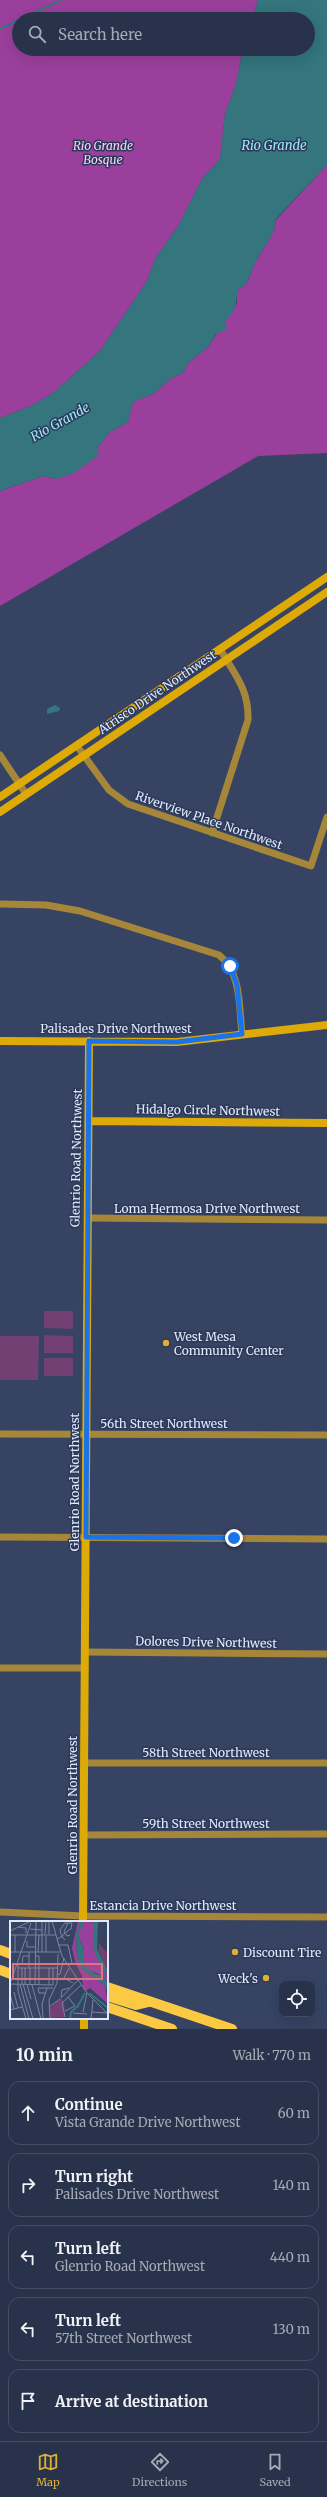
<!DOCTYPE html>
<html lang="en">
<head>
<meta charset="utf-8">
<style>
	:root { --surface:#28324a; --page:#343e54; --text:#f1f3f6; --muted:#a5aab5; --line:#444d62; --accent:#dfb034 }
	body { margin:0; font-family:Merriweather,serif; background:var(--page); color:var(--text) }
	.controls { position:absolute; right:12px; bottom:12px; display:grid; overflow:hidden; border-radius:8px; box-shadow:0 4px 16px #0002 }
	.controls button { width:36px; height:36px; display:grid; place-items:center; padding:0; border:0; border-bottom:1px solid var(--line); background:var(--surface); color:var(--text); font:20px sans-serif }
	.stop { position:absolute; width:12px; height:12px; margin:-9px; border:3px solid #1a73e8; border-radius:50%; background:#fff }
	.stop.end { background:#1a73e8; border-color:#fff; box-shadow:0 1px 4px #0008 }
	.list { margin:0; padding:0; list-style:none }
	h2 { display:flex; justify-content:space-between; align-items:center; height:52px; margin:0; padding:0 16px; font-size:17px }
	h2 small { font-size:13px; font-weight:400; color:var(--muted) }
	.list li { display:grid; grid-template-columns:26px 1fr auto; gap:12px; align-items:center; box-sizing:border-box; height:64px; margin:0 8px 8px; padding:0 8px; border:1px solid var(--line); border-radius:12px }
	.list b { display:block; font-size:15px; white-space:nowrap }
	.list p { margin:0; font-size:13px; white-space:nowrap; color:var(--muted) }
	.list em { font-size:13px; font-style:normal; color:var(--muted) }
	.icon { flex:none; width:22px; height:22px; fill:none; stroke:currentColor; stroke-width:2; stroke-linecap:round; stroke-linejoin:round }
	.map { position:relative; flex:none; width:327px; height:2029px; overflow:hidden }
	.search { position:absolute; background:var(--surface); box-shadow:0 4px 16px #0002; left:12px; right:12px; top:12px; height:44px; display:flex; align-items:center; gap:10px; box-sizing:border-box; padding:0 14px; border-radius:22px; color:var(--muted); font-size:15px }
	.sheet { height:412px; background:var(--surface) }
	nav { display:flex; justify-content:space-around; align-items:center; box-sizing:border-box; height:56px; border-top:1px solid var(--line); background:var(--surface); font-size:11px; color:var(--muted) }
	nav a { display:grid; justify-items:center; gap:2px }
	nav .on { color:var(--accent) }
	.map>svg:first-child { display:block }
	.green { fill:#734073 }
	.forest { fill:#9b3f9d }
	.water { fill:#34757e }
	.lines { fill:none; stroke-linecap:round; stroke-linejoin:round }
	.stream { stroke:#34757e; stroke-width:2 }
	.street { stroke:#a68739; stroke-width:7 }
	.secondary { stroke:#ddaa07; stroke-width:8 }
	.primary { stroke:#fcc942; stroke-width:10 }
	.route { stroke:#1a73e8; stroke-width:5 }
	.poi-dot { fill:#dfb034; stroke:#2c3958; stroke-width:1.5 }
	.labels { text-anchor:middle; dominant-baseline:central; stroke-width:3; stroke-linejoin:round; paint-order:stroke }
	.park-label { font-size:12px; font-style:italic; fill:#ffd0fe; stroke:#2c3958 }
	.street-label { font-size:12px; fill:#e1e9fd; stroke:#2c3958 }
	.poi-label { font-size:12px; fill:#e1e9fd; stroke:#2c3958; text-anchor:start }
	.water-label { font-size:13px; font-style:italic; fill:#9ae9f4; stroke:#2c3958 }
	.inset-river { fill:none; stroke:#34757e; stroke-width:2 }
	.inset-road { fill:none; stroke:#7a85a1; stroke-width:1 }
	.view { fill:#da757d; fill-opacity:0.15; stroke:#da757d; stroke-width:2 }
	.inset-edge { fill:none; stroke:#e1e9fd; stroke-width:2 }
</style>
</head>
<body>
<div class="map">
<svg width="327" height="2029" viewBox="0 0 327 2029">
	<rect width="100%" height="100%" fill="#364363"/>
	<path class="green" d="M44 1311H73V1329L44 1328Z
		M44 1335 73 1336V1353H44Z
		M0 1336H39L38 1380H0Z
		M44 1358H73V1376H44Z"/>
	<path class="forest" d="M0 0H258L252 19H19V49H243L236 84 225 114 220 159 202 179 178 226 155 259 147 281 100 351 53 393 31 406 0 418Z
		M327 165V453L258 456 0 606V491L43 476 57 479 97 448 110 432 128 422 133 402 155 393 170 379 184 372 188 363 208 347 237 303V291L247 283 255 263 273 233 276 220Z"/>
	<path class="water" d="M258 0H327V165L276 219 273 233 255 263 247 283 237 291C237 305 235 312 225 321L227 329 216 334 208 347 188 363 184 372 170 379 155 393 133 402 128 422 110 432 97 448 99 455 74 473 57 479 43 476 0 491V418L31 406 53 393 100 351 147 281 155 259 178 226 202 179 220 159 225 114 236 84 243 49H308V19H252Z
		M55 705 60 708 59 711 47 714V709Z"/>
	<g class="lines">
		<path class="stream" d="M21 19 61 0
			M0 29 19 20"/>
		<path class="street" d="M77 746 109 790 128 804 311 866 327 817
			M0 755 26 794
			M212 833 248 720C249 689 235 675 220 649
			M0 904 46 905 80 911 219 955C242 973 239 1008 242 1034
			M88 1218 327 1220
			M0 1434 327 1435
			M0 1537 327 1539
			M86 1652 327 1654
			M0 1668H85
			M85 1763H327
			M84 1835 327 1834
			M0 1912 83 1916 327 1917"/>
		<path class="secondary" d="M0 797 327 577
			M0 812 327 592
			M0 1041 177 1042 327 1025
			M89 1121 327 1123
			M83 1922 89 1041
			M84 2029V2018"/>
		<path class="primary" d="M0 1950 11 1954
			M0 1970 11 1974
			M107 1987 232 2029
			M107 1996 136 2005 149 2002
			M107 2007 172 2029"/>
	</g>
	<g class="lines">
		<path class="route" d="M230 966 237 985 242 1034 177 1042 89 1041 86 1537 234 1538"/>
	</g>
	<g class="poi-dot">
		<circle cx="166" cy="1343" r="4"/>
		<circle cx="235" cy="1952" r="4"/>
		<circle cx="266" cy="1978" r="4"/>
	</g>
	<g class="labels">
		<g class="park-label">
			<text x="103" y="145">Rio Grande<tspan x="103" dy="14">Bosque</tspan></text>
		</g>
		<g class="street-label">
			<text transform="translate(157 692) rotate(-34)">Atrisco Drive Northwest</text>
			<text transform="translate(209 820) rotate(19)">Riverview Place Northwest</text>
			<text x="116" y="1028">Palisades Drive Northwest</text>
			<text transform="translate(208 1110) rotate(1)">Hidalgo Circle Northwest</text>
			<text transform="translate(76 1158) rotate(-89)">Glenrio Road Northwest</text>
			<text x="207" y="1208">Loma Hermosa Drive Northwest</text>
			<text x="164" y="1423">56th Street Northwest</text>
			<text transform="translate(74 1482) rotate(-90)">Glenrio Road Northwest</text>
			<text transform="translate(206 1642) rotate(1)">Dolores Drive Northwest</text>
			<text x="206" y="1752">58th Street Northwest</text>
			<text transform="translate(72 1805) rotate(-90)">Glenrio Road Northwest</text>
			<text x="206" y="1823">59th Street Northwest</text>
			<text x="163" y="1905">Estancia Drive Northwest</text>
		</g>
		<g class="poi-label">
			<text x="174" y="1336">West Mesa<tspan x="174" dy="14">Community Center</tspan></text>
			<text x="243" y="1952">Discount Tire</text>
			<text x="258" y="1978" text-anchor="end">Weck's</text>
		</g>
		<g class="water-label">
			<text x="274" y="145">Rio Grande</text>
			<text transform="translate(60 422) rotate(-29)">Rio Grande</text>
		</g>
	</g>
	<g transform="translate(10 1921)">
		<rect width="98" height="98" fill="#364363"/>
		<path d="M88 21 98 33V50L89 30ZM51 77 54 80 55 96 40 97V87Z" fill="#734073"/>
		<path d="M68 0H71L66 14 67 36 76 51 95 64 98 83 80 67 76 70 73 66 72 55 65 41 62 27ZM74 0 86 2V28L98 52V63L93 55 77 48 74 43V28L68 14Z" fill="#9b3f9d"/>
		<path d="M71 0H74L73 4 68 14 74 29V44L85 53 93 55 98 63V72L95 64 72 48 67 36 66 14Z" fill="#34757e"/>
		<path class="inset-river" d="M85 0 84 27 95 52 92 56M87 1 86 28 98 52M79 72 98 87M60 98 61 91 68 85 75 72"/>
		<path class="inset-road" d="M42 0 46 14M58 2 54 11 57 15 60 14M8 6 16 7V12M20 8 32 9M0 10 21 0M35 13 36 0M39 13V0M0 14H16M17 14H46L52 35 77 72 98 93M32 14V0M47 18 51 16 52 15 60 8H61L62 2H55L50 9 51 13 53 17 55 19M17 20V26H25M48 24H58L62 42 58 44M0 31H50M5 31V14M28 31 29 14M32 31V14M36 31V15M25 35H29V64M8 42V70L16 98M19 43H12L13 35H19M8 47H47M19 47V31M59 47 54 57 63 62M47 54 50 53 54 37M0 63 43 64M0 63 21 2M10 63 19 98M12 63V47M13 63 23 98M15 63V47M17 63 21 78M20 63V47M22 64 31 98M25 64 26 1M39 64V47M43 64V47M4 71 8 87M35 72H29L28 67H43M0 73 4 88M51 76 52 69 59 67M51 77 68 59M39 86 50 78M0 89 12 86M55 90 65 85 58 76M73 91 77 72M82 91 97 92M63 92 77 93M55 96 52 82 71 64M33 97 32 83 37 67M40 98 39 79 47 62 48 33M81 98 83 79"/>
		<path class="view" d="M3 43H92V58H3Z"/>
		<rect width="98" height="98" class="inset-edge"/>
	</g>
</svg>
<div class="controls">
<button><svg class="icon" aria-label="locate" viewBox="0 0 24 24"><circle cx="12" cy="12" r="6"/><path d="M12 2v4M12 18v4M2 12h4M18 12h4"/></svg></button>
</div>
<div class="stop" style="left:230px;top:966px"></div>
<div class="stop end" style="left:234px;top:1538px"></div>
<div class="search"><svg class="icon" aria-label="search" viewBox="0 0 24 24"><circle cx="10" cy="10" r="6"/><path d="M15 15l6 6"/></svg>Search here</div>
</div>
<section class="sheet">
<h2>10 min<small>Walk · 770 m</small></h2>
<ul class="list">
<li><svg class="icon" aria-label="ahead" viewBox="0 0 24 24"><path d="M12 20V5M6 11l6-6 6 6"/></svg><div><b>Continue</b><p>Vista Grande Drive Northwest</p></div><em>60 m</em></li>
<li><svg class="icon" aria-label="right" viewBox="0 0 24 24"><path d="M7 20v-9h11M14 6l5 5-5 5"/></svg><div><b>Turn right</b><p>Palisades Drive Northwest</p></div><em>140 m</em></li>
<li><svg class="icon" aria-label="left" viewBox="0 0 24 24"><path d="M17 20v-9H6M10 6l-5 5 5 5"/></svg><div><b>Turn left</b><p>Glenrio Road Northwest</p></div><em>440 m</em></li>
<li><svg class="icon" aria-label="left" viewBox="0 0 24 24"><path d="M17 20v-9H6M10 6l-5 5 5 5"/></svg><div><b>Turn left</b><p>57th Street Northwest</p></div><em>130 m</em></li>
<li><svg class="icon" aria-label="arrive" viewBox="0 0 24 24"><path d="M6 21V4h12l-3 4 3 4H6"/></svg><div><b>Arrive at destination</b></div></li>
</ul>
</section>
<nav>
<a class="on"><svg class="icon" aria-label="map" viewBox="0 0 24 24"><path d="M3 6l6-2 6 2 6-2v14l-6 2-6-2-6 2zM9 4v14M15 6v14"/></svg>Map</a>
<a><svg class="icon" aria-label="directions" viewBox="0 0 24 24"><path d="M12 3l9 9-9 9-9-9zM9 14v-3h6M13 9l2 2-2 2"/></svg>Directions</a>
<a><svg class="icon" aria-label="saved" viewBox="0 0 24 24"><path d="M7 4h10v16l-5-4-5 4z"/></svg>Saved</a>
</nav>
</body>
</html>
